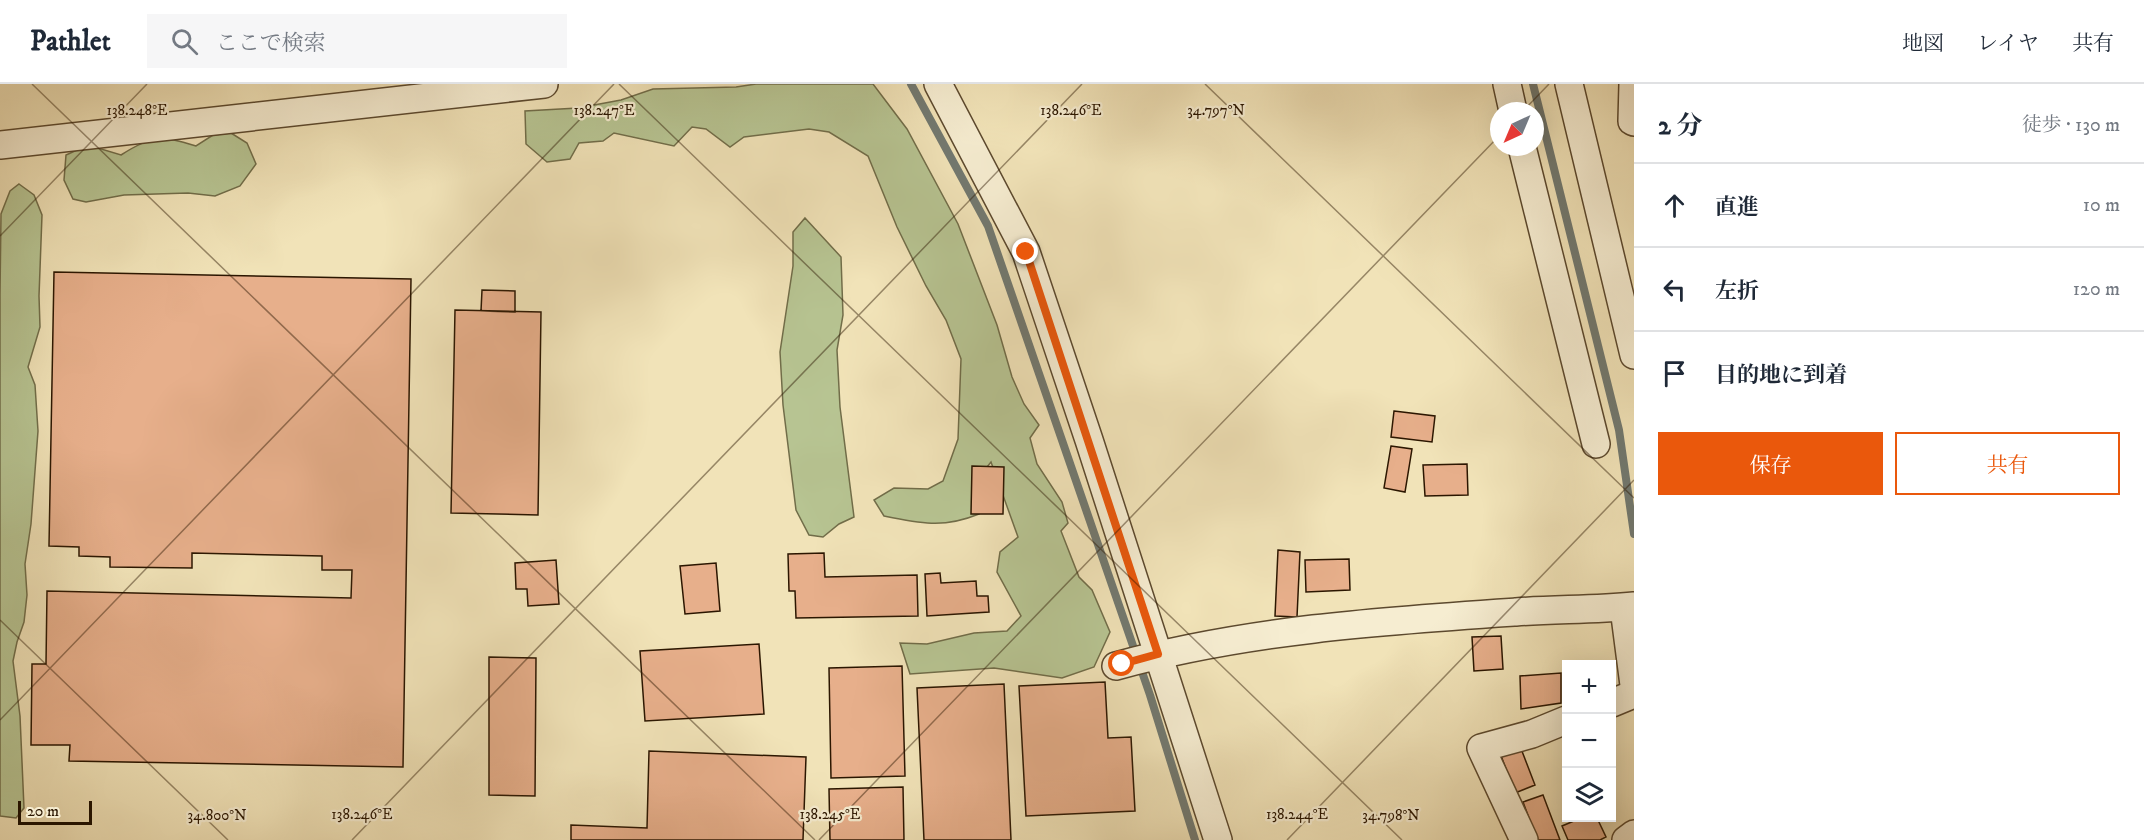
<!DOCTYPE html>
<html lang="ja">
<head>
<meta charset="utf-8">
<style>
	:root { --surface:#fff; --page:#f6f6f7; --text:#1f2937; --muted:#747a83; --line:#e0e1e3; --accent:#ea580c }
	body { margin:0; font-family:"IM FELL DW Pica","Noto Serif JP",serif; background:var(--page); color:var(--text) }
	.controls { position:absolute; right:18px; bottom:18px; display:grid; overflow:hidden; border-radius:0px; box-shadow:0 6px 24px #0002 }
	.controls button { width:54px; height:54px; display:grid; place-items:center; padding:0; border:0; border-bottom:2px solid var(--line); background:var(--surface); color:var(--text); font:30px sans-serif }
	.compass { position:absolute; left:1490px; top:18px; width:54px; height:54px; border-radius:50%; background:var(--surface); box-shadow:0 6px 24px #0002; rotate:224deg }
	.scale { position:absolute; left:18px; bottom:15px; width:74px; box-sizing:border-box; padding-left:6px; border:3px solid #2b1600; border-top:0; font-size:16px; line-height:21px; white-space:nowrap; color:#2b1600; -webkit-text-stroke:4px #f6edd1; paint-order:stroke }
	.stop { position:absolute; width:18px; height:18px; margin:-14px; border:4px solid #ea580c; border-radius:50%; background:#fff }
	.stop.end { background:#ea580c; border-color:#fff; box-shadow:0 2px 6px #0008 }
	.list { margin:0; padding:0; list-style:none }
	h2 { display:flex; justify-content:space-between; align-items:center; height:78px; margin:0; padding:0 24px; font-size:26px }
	h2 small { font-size:20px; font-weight:400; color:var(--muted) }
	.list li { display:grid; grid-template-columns:39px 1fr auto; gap:18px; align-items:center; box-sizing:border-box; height:84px; padding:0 24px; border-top:2px solid var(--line) }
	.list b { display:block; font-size:22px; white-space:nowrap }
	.list em { font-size:20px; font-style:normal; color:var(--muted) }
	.actions { display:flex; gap:12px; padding:18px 24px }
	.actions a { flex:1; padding:14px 0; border:2px solid var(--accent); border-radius:0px; text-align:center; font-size:21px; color:var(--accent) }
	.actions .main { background:var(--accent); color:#fff }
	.icon { flex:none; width:33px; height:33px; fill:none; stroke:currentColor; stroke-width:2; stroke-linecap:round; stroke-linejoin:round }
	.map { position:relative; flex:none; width:1634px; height:756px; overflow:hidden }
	header { display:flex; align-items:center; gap:36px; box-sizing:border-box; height:84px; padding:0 30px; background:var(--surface); border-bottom:2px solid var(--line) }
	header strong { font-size:28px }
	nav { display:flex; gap:33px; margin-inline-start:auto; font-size:21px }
	.search { width:420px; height:54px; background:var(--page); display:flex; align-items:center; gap:15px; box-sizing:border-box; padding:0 21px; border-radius:0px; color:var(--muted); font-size:22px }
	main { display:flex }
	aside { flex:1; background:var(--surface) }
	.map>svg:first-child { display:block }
	.green { fill:#b7c492; stroke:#716d49; stroke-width:1.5 }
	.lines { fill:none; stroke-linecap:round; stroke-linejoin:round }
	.stream { stroke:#727970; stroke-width:8 }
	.building { fill:#e7af8b; stroke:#2b1600; stroke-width:1.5 }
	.minor-casing { stroke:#5c492e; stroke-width:30 }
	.minor { stroke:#f6edd1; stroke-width:27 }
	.route { stroke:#ea580c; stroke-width:8 }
	.ticks { fill:none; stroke:#2b1600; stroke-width:1.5; stroke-opacity:0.45 }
	.ticks-label { font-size:15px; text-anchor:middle; fill:#2b1600; stroke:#f6edd1; stroke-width:4.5; stroke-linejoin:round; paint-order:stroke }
</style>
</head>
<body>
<header>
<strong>Pathlet</strong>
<div class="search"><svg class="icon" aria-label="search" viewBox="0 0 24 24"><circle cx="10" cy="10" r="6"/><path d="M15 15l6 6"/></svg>ここで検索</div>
<nav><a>地図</a><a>レイヤ</a><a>共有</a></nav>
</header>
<main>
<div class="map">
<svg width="1634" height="756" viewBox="0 0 1634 756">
	<rect width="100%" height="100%" fill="#f1e3b8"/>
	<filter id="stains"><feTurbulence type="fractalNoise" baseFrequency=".00333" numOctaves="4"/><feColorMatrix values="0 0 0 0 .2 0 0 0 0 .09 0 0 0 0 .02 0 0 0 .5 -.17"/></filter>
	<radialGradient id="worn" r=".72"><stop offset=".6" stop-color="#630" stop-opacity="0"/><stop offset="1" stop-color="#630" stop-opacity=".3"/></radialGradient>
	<path class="green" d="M756 0H873L907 45 958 140 997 241 1012 293 1024 320 1039 341 1030 354 1037 380 1062 418 1068 439 1061 447 1079 493 1092 506 1110 548 1094 583 1062 594 994 584 910 590 900 559 927 560 974 549 1007 547 1021 532 997 488 1000 468 1018 453 991 378 975 398 979 430C942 445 921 439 884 432L874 416 894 404 928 405 943 397 958 355 961 275 946 236 926 202 897 143 868 72 829 48 809 45 744 53 730 63 706 45 692 43 674 62 614 49 603 57 579 59 570 75 547 78 526 60 525 27 578 24 621 16 653 5 736 3Z
		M231 49 247 59 256 80 240 102 215 112 188 109 124 111 86 118 73 115 64 96 66 71 88 61 121 71C152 51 161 51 196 62L213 51Z
		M19 100 34 111 42 131 39 212 40 243 28 283 35 301 38 347 31 440 25 480 27 511 24 538 17 558 13 577 20 632 24 724 16 734 0 732V211L1 130 10 107Z
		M805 134 841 173 843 231 837 266 840 323 854 433 839 440 823 453 809 451 796 426 783 321 780 268 793 182V148Z"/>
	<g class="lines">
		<path class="stream" d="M911 0 988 142 1150 611 1195 756
			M1533 0 1619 346 1634 450"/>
	</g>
	<path class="building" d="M54 188 411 195 403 683 69 677 70 661H31L32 580H46L47 507 351 514 352 486H322V472L192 469V484L110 483V473L79 472V463L49 462Z
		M482 206 515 207V228L481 227Z
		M455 226 541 228 538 431 451 429Z
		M1394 327 1435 332 1432 358 1391 353Z
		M1391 362 1412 365 1405 408 1384 404Z
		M1467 380 1468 411 1425 412 1423 381Z
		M972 382 1004 383 1003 430H971Z
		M1278 466 1300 468 1297 533 1275 532Z
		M824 469 825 493 917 491 918 532 796 534 795 507H789L788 470Z
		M1349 475 1350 506 1306 508 1305 476Z
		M556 476 559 520 528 522 527 505H516L515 479Z
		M716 479 720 527 685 530 680 482Z
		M940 489 941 499 976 497 977 512H988L989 528 927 532 925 490Z
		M1501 552 1503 585 1474 587 1472 553Z
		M759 560 764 630 645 637 640 567Z
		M489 573 536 574 535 712 489 711Z
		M902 582 905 692 831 694 829 584Z
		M1561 589V619L1521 625 1520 592Z
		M1105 598 1108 654 1131 653 1135 727 1026 732 1019 602Z
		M1004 600 1011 756H924L917 604Z
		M1520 662 1535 701 1515 709 1500 669Z
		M649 667 806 673 803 756H571V741L647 744Z
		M903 703 904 756H830L829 705Z
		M1543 711 1560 756H1537L1523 718Z
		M1581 734H1597L1606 753 1600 756H1568L1562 742Z"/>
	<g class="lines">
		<defs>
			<path id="minor" d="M938 0 1026 168 1089 356 1218 756
				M1507 0 1513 27
				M1569 0 1634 271
				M1633 0 1632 37 1634 38
				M0 61 544 0
				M1522 63 1596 360
				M1624 524 1634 601
				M1116 582C1246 546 1382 537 1516 528 1555 525 1595 526 1634 522
				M1612 619 1634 610
				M1524 756 1481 664 1532 650 1566 636
				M1626 756 1634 750"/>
		</defs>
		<use href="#minor" class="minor-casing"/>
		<use href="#minor" class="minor"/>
	</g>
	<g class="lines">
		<path class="route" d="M1026 168 1158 570 1122 580"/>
	</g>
	<path class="ticks" d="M32 0 815 756M619 0 1402 756M1205 0 1634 414M1523 27 1549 0M0 152 147 0M0 536 228 756M0 636 614 0M352 756 1082 0M819 756 1499 52M1287 756 1634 396"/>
	<g class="ticks-label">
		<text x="1216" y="31">34.797°N</text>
		<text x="137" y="31">138.248°E</text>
		<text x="604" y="31">138.247°E</text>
		<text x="1071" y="31">138.246°E</text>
		<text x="362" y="735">138.246°E</text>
		<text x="830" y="735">138.245°E</text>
		<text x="1297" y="735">138.244°E</text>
		<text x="217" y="736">34.800°N</text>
		<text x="1391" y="736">34.798°N</text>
	</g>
	<rect width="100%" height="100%" filter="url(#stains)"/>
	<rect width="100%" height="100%" fill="url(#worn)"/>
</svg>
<div class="controls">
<button>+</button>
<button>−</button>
<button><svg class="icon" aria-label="layers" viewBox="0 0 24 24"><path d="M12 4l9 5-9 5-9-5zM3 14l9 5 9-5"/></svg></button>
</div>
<svg class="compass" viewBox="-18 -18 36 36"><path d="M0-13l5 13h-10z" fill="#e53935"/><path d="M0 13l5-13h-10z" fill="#747a83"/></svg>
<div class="scale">20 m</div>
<div class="stop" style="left:1122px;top:580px"></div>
<div class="stop end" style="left:1026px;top:168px"></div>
</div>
<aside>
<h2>2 分<small>徒歩 · 130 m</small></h2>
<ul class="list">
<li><svg class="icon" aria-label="ahead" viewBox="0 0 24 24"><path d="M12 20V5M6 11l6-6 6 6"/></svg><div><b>直進</b></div><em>10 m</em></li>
<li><svg class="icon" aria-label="left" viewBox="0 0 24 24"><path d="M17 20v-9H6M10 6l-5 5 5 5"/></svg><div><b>左折</b></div><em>120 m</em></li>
<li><svg class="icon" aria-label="arrive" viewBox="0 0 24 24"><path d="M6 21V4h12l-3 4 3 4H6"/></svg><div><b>目的地に到着</b></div></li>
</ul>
<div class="actions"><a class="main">保存</a><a>共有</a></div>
</aside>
</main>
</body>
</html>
